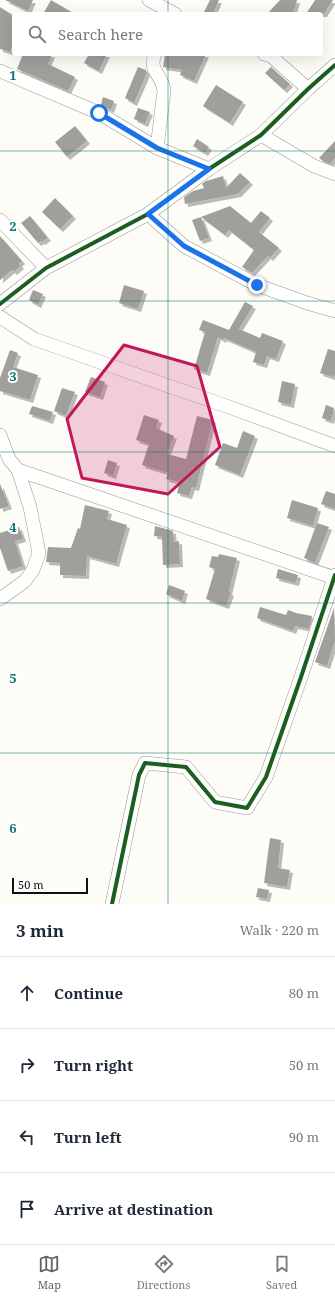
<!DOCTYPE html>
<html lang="en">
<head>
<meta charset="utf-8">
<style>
	:root { --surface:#fff; --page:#f6f6f7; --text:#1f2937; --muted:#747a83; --line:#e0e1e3; --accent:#646362 }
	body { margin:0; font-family:"Noto Serif",serif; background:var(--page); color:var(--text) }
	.scale { position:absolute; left:12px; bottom:10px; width:76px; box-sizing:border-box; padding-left:4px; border:2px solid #111; border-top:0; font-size:11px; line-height:14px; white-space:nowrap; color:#111; -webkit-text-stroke:3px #fff; paint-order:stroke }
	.stop { position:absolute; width:12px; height:12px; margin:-9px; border:3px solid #1a73e8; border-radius:50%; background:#fff }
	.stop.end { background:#1a73e8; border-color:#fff; box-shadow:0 1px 4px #0008 }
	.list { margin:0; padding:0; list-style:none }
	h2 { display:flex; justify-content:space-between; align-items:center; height:52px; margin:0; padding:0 16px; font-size:17px }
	h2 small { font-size:13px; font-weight:400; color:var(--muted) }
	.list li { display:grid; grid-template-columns:26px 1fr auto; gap:12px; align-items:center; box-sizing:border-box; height:72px; padding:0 16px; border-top:1px solid var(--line) }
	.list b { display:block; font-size:15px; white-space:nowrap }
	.list em { font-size:13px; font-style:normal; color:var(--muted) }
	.icon { flex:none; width:22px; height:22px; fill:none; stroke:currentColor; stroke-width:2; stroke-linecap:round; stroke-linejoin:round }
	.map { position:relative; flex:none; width:335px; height:904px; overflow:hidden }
	.search { position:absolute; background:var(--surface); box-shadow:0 4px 16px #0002; left:12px; right:12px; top:12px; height:44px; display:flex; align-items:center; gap:10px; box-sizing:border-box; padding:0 14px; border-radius:4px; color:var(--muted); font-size:15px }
	.sheet { height:340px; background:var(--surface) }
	nav { display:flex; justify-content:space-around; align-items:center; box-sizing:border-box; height:56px; border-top:1px solid var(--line); background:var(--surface); font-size:11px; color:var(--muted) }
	nav a { display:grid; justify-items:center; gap:2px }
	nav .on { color:var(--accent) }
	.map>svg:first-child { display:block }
	.building { fill:#a19f9c; filter:url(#shadow) }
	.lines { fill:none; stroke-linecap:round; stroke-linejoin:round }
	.minor-casing { stroke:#979795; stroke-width:14 }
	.minor { stroke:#fffffe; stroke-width:13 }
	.cycleway-casing { stroke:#fff; stroke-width:6 }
	.cycleway { stroke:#1b5e20; stroke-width:4 }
	.route { stroke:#1a73e8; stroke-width:5 }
	.marked { fill:#c2185b; fill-opacity:0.2; stroke:#c2185b; stroke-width:3; stroke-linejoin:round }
	.grid { fill:none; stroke:#0f766e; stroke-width:1; stroke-opacity:0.55 }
	.grid-label { font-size:13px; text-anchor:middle; font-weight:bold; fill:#0f766e; stroke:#fff; stroke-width:4; stroke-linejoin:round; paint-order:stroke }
</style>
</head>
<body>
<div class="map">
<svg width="335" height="904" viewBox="0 0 335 904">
	<defs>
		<filter id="shadow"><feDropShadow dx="3" dy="3" stdDeviation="0" flood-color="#0004"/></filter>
	</defs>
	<rect width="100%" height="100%" fill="#fdfcf7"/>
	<path class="building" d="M5 0H33L28 11Z
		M51 0 75 14H43Z
		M210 0H219L213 14H203Z
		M280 0H297L293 14H267Z
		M315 0H333L324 14H306Z
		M0 7 14 16V42L10 52 0 49Z
		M23 54H52L48 64 75 77 68 91 17 69Z
		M89 54H107L99 71 84 63Z
		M165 54H206L194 81 180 75 182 70 163 67Z
		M138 67 146 70 147 73 134 103 125 98Z
		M271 67 290 84 284 90 265 73Z
		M216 85 243 102 230 123 203 106Z
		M103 97 114 101 111 110 101 105Z
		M138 108 150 112 145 124 134 119Z
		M75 126 87 141 67 157 55 142Z
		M197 139 209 147 205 153 193 146Z
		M335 141V158L330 164 323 161 319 158Z
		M240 173 250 182 238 194 185 204 184 197 193 191 204 188 202 184 206 181 223 176 226 188Z
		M55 198 73 216 60 229 42 212Z
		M230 206 251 223 261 211 270 218 259 232 279 248 270 258 268 256 252 273 242 267 254 250 229 230 225 235 201 217Z
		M30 216 48 238 42 242 41 241 38 243 21 223Z
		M201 217 209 238 200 241 192 220Z
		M0 236 22 261 19 264 21 266 14 272 12 270 0 280Z
		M124 285 144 291 138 309 119 303Z
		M33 290 43 294 38 305 29 300Z
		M245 302 253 306 239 329 260 338 262 333 283 341 276 359 267 356 264 365 253 362 256 352 224 338 223 340 218 337 207 373 194 369 205 332 199 330 203 320 229 330Z
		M328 349 335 351V376L332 375V377L320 373Z
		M10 350 18 353 13 367 38 375 30 400 0 391V378Z
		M91 377 105 382 100 397 85 392Z
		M282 381 295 384 291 405 278 402Z
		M62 388 75 392 66 416 54 411Z
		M326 405 334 408 331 421 322 418Z
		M32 406 53 412 50 421 29 414Z
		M144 415 159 420 156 428 174 436 167 454 186 459 197 416 213 420 196 488 192 487 189 496 177 493 180 482 166 479 168 473 142 465 149 444 136 440Z
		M243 431 255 436 240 475 215 465 223 443 237 448Z
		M108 460 117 463 113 476 104 473Z
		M0 484 9 506 0 509Z
		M326 491 335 494V509L321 504Z
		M292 500 318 508 313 526 287 518Z
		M85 505 109 511 107 519 127 525 116 564 87 556 86 576 60 575V563L46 562 48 547 71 548 78 528 80 529Z
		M317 523 329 527 315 563 304 558Z
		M155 526 173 531 174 542 179 541 180 564 163 565 162 537 154 536Z
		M19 527 23 539 15 541 23 566 8 571 0 548V533Z
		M219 554 237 558 229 592 231 593 226 606 206 599 215 569 209 567 212 556 218 557Z
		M278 569 298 575 296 583 276 578Z
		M169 585 185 591 182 601 166 594Z
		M260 607 286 615 288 610 296 613 312 616 309 629 295 626 293 631 257 618Z
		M334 608 335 641 327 666 315 662Z
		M270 838 281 840 278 868 290 870 287 887 264 883Z
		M258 888 269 890 267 899 256 897Z"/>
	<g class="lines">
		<defs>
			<path id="minor" d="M149 0 175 14
				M155 54C148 72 162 73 164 91L157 148
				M264 54 271 56 308 89
				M0 71 99 113 157 148 209 169
				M261 135 314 166 335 174
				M148 214 184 246 257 285 307 303 335 311
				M0 220 46 268
				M0 304 46 268 148 214 209 169 261 135 308 89 335 65
				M0 317 34 339 232 408 335 446
				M0 435 9 459 18 470 335 578
				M0 599 25 581 33 570 39 553 30 507 18 470
				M112 904 139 775 145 763 186 767 215 802 247 808 266 777 301 677 335 575"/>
		</defs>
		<use href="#minor" class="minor-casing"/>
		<use href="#minor" class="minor"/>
		<defs>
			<path id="cycleway" d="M0 304 46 268 148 214 209 169 261 135 308 89 335 65
				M112 904 139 775 145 763 186 767 215 802 247 808 266 777 301 677 335 575"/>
		</defs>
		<use href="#cycleway" class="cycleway-casing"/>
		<use href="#cycleway" class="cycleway"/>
	</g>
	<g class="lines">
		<path class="route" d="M99 113 157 148 209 169 148 214 184 246 257 285"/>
	</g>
	<path class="marked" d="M124 345 197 366 220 447 168 494 82 478 67 419Z"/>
	<path class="grid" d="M168 0V14M168 54V904M0 151H335M0 301H335M0 452H335M0 603H335M0 753H335"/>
	<g class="grid-label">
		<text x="13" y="80">1</text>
		<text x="13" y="231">2</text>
		<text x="13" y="381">3</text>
		<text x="13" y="532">4</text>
		<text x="13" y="683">5</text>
		<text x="13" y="833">6</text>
	</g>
</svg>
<div class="scale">50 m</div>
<div class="stop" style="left:99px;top:113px"></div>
<div class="stop end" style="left:257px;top:285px"></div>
<div class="search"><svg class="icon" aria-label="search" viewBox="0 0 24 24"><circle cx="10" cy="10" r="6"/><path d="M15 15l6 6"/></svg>Search here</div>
</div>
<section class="sheet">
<h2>3 min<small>Walk · 220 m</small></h2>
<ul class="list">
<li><svg class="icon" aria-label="ahead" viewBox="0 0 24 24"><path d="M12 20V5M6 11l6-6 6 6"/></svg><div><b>Continue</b></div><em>80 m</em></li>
<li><svg class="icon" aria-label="right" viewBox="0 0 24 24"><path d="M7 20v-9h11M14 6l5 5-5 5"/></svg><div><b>Turn right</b></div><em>50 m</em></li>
<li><svg class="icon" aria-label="left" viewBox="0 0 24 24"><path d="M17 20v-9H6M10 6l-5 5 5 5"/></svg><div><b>Turn left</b></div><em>90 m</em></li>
<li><svg class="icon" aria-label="arrive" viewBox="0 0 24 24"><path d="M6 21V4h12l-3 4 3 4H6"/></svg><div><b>Arrive at destination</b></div></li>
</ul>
</section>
<nav>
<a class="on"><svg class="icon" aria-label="map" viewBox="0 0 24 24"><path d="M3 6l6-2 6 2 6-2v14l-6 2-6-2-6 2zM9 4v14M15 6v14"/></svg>Map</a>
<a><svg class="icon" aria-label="directions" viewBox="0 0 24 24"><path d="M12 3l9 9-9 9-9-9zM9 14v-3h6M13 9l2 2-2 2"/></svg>Directions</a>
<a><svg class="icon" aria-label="saved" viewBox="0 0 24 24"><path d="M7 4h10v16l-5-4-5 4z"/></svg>Saved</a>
</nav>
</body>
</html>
